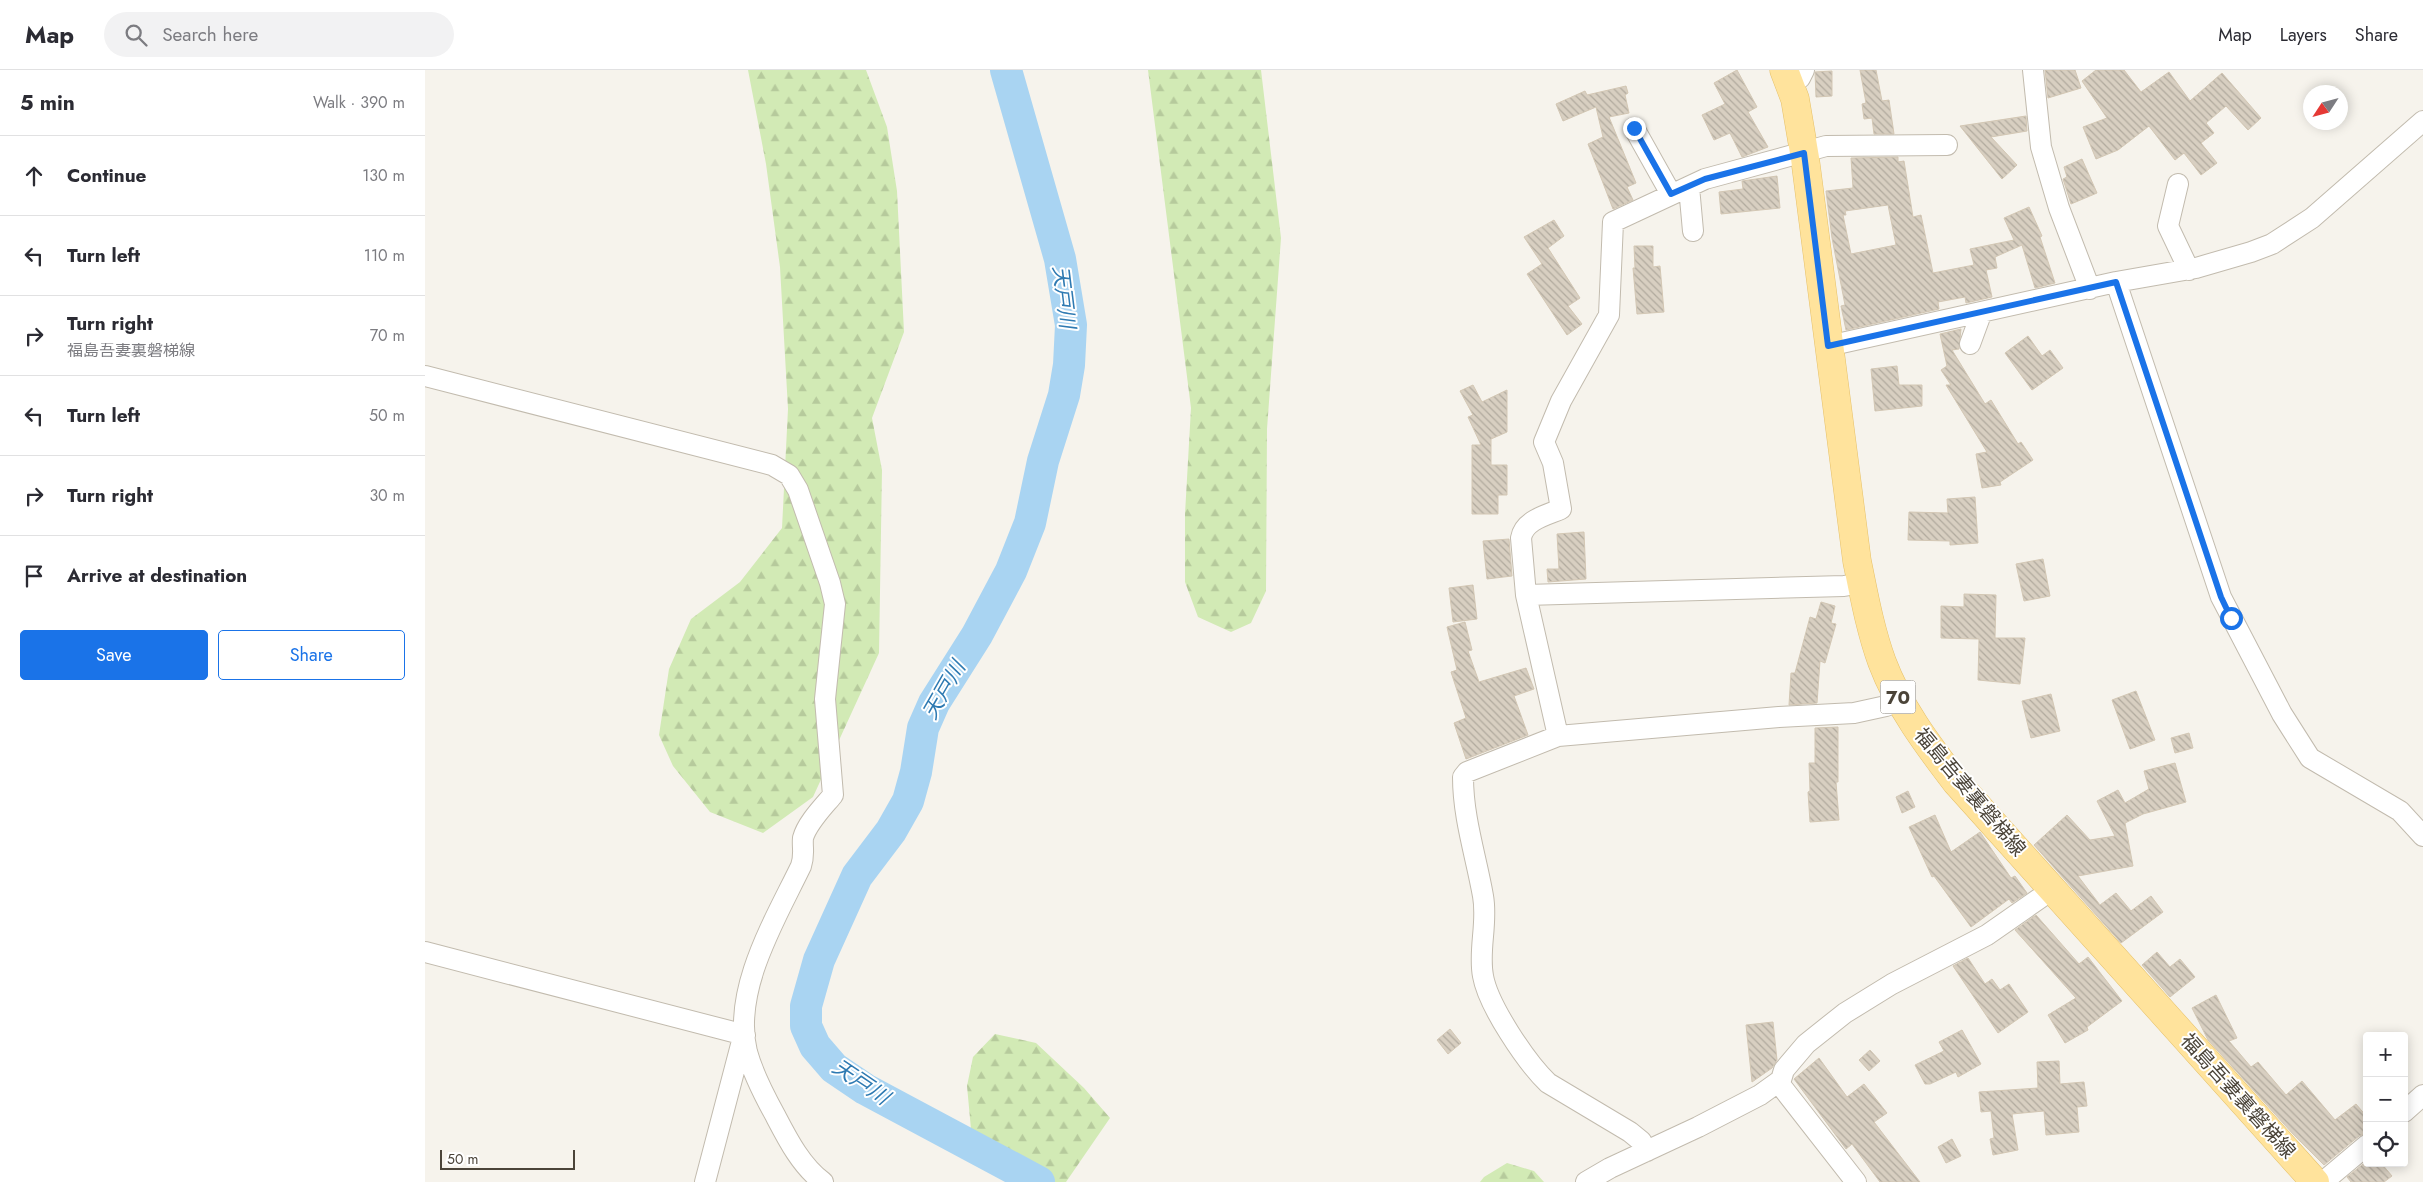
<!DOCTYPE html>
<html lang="en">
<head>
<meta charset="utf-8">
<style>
	:root { --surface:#fff; --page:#f2f2f3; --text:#2b2b33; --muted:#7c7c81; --line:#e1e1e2; --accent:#1a73e8 }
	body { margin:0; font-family:Jost,"Noto Sans JP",sans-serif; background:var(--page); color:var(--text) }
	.controls { position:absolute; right:15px; bottom:15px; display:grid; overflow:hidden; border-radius:5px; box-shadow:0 2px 12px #0003 }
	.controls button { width:45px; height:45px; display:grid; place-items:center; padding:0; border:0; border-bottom:1px solid var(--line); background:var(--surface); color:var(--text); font:25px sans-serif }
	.compass { position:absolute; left:1878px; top:15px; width:45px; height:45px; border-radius:50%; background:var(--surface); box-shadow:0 2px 12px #0003; rotate:234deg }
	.scale { position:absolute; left:15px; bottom:12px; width:135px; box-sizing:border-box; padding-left:5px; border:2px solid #4b4439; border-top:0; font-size:14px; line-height:18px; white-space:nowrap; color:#4b4439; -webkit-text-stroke:4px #fff; paint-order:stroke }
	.stop { position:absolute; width:15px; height:15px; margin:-11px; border:4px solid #1a73e8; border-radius:50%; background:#fff }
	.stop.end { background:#1a73e8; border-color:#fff; box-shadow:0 1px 5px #0008 }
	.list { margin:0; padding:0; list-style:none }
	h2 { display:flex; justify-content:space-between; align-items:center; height:65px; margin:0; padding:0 20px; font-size:21px }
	h2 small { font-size:16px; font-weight:400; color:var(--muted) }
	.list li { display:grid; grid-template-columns:32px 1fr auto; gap:15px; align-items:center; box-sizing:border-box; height:80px; padding:0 20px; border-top:1px solid var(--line) }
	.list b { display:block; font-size:19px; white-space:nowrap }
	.list p { margin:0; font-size:16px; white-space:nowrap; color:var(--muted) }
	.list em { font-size:16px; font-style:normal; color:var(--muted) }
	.actions { display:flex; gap:10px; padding:15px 20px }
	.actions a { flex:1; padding:11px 0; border:1px solid var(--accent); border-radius:5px; text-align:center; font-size:18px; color:var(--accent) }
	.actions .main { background:var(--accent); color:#fff }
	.icon { flex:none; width:28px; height:28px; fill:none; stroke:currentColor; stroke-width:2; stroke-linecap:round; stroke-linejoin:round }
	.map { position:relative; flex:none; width:1998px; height:1112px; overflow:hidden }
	header { display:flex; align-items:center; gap:30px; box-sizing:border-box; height:70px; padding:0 25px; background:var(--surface); border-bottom:1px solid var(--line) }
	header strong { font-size:24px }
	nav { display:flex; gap:28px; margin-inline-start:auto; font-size:18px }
	.search { width:350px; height:45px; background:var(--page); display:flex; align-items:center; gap:12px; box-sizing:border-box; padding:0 18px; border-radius:28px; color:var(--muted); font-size:19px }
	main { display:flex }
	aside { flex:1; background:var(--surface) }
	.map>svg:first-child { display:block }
	.forest { fill:url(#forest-firs) }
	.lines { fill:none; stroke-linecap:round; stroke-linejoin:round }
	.river { stroke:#a9d4f2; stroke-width:32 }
	.building { fill:url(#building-back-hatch); stroke:#d3c7b4; fill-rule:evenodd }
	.minor-casing { stroke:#c2bbae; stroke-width:22 }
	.primary-casing { stroke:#e6c16a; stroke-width:29 }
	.minor { stroke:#fff; stroke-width:20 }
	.primary { stroke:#ffe39c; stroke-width:28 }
	.route { stroke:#1a73e8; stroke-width:6 }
	.labels { text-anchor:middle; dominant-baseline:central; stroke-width:4; stroke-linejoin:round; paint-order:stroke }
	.shield { fill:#fff; stroke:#817c74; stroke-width:1 }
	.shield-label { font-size:19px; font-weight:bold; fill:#4b4439 }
	.street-label { font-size:20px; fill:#4b4439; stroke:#fff }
	.water-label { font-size:21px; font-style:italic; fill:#2e7ab2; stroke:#fff }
</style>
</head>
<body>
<header>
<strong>Map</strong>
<div class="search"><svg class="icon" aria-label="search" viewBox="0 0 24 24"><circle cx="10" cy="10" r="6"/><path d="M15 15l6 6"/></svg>Search here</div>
<nav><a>Map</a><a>Layers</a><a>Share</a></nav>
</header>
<main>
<aside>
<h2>5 min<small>Walk · 390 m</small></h2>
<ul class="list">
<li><svg class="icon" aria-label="ahead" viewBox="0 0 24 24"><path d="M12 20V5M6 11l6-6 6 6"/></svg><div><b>Continue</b></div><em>130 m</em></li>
<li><svg class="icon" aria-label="left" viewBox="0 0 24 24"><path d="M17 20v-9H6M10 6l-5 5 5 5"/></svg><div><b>Turn left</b></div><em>110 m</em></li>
<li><svg class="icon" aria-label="right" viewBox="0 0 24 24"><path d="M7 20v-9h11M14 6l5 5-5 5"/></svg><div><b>Turn right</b><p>福島吾妻裏磐梯線</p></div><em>70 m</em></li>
<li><svg class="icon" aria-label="left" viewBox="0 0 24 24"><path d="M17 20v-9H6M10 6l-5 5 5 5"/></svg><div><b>Turn left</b></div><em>50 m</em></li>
<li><svg class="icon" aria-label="right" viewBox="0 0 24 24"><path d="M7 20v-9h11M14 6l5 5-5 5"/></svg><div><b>Turn right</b></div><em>30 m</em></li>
<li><svg class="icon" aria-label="arrive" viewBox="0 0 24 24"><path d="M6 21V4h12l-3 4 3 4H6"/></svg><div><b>Arrive at destination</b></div></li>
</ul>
<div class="actions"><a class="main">Save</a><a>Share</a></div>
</aside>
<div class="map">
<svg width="1998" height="1112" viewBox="0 0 1998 1112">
	<defs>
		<pattern id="forest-firs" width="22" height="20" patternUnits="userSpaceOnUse" patternTransform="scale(1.25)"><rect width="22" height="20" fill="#d2eab5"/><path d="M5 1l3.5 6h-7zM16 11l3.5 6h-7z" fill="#b6ca9c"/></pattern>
		<pattern id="building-back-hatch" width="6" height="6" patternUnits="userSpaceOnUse" patternTransform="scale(1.25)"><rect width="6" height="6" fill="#d8cfc1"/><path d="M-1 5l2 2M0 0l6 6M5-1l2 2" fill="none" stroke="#b1aa9e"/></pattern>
	</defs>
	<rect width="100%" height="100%" fill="#f6f3ec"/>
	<path class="forest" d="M323 0H441L462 57 472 121 479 262 447 348 457 400 454 583 388 727 338 763 285 742 248 696 234 665 244 599 266 549 315 512 357 458 363 339 355 197 341 94Z
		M723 0H836L856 168 842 359 841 521 826 553 806 562 773 547 760 512V444L766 338Z
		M570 964 611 973 659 1018 685 1048 641 1112H592L566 1090 546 1059 542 1016 548 987Z
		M1082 1093 1109 1101 1119 1112H1055L1059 1107Z"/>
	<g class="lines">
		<path class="river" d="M581 0 635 189 646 255 644 295 639 325 618 391 605 453 586 501 552 565 509 633 498 658 491 702 483 731 466 761 432 806 394 890 381 936V956L390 976 409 998 440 1019 614 1112"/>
	</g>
	<path class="building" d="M1312 0 1332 37 1323 42 1343 77 1317 87 1305 63 1289 70 1277 45 1300 34 1289 13Z
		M1435 0H1451L1457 31 1464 30 1469 64H1449L1447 48 1439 49 1437 34 1441 33Z
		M1620 0H1650L1656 18 1623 28Z
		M1671 0H1699L1716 22 1744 2 1765 31 1797 3 1836 48 1823 60 1801 36 1781 53 1789 63 1776 73 1792 93 1776 105 1759 83 1750 90 1724 56 1693 80 1671 89 1658 57 1682 48 1657 11Z
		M1407 1V26L1391 27 1390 2Z
		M1201 16 1203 23 1200 25 1204 43 1184 47 1211 113 1202 117 1208 130 1188 139 1163 74 1178 67 1171 37 1138 51 1131 34 1160 21 1162 25Z
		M1601 46 1602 61 1566 67 1592 95 1577 109 1535 56Z
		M1473 87V92L1479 91 1488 147 1496 145 1508 203 1549 195 1545 179 1589 170 1579 148 1604 137 1617 166 1615 167 1630 213 1610 218 1597 175 1570 187 1572 198 1561 200 1567 227 1541 233 1540 227 1513 232 1514 239 1421 260 1416 236 1420 235 1407 168 1401 121 1428 118 1426 88ZM1463 135 1471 175 1426 184 1418 145H1421L1420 141Z
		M1657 89 1672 123 1646 134 1638 109 1642 107 1639 97Z
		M1352 106 1355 138 1296 144 1294 122 1318 119 1317 111Z
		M1129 150 1139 166 1123 178 1155 228 1143 236 1157 254 1142 265 1102 204 1117 194 1099 167Z
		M1209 176H1228V197L1235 196 1239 242 1212 244 1208 198H1210Z
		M1536 259 1534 279 1527 280 1560 334 1566 330 1593 374 1596 372 1608 390 1575 412 1576 415 1557 418 1551 384 1562 382 1521 315H1526L1516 300 1522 296 1515 264Z
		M1603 266 1617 286 1625 280 1638 298 1607 320 1580 283Z
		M1472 296 1474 315H1497V336L1450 341 1446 299Z
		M1048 315 1057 332 1082 320V362L1066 369V395H1082V425H1073V444H1047V375H1056L1043 347 1048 345 1035 321Z
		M1550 427 1553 473 1525 475V471L1483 470 1484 442 1523 443 1522 429Z
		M1159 462 1161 509 1123 512 1122 499H1134L1132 464Z
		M1084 469 1087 506 1062 509 1058 471Z
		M1618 489 1625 526 1599 531 1591 494Z
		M1048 515 1052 549 1028 552 1024 518Z
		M1539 524 1571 525 1570 568H1600L1595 614 1553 610 1554 569 1516 568V536L1539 537Z
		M1396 532 1410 536 1406 553 1411 554 1400 593 1395 591 1392 633 1364 635 1366 603H1370L1385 547 1391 549Z
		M1040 552 1047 580 1043 581 1054 612 1101 598 1109 619 1089 626 1103 665 1041 689 1029 653 1041 648 1026 602 1032 600 1022 557Z
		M1711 621 1730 670 1705 679 1687 630Z
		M1626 624 1635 661 1606 668 1597 631Z
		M1413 657V712H1411L1414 750 1385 752 1383 722 1385 721 1384 693H1390V658Z
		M1764 663 1768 678 1750 683 1746 668Z
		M1750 693 1761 732 1718 744 1700 753 1708 796 1653 806 1675 835 1691 823 1706 841 1726 826 1738 842 1696 873 1609 775 1642 745 1665 770 1690 766 1672 731 1693 720 1700 733 1724 719 1719 701Z
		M1483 721 1490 737 1477 743 1471 727Z
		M1510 745 1526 782 1555 762 1586 808 1590 806 1602 823 1587 833 1584 829 1546 857 1509 806 1507 807 1484 757Z
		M1611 845 1654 894 1663 887 1697 931 1662 957 1663 960 1640 973 1623 945 1651 928 1590 860Z
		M1732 882 1745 897 1755 889 1770 907 1745 927 1717 895Z
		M1543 888 1560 914 1567 909 1575 920 1584 914 1603 942 1573 963 1528 896Z
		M1791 925 1812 968 1804 971 1826 997 1833 992 1861 1025 1877 1011 1910 1050 1931 1034 1942 1047V1063L1934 1066 1899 1095 1868 1064 1783 970 1767 938Z
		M1348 952 1352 990 1347 998 1327 1012 1321 955Z
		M1025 959 1036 973 1023 984 1012 970Z
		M1537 960 1556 994 1533 1007 1531 1002 1505 1014H1500L1490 995 1519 981 1514 972Z
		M1445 980 1455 991 1444 1001 1434 990Z
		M1394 988 1422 1027 1439 1014 1462 1043 1449 1052 1495 1112H1455L1427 1074 1421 1079 1369 1009Z
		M1634 991 1635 1014 1659 1012 1662 1036 1652 1037 1654 1062 1621 1065 1619 1041 1587 1044 1593 1080 1568 1085 1565 1069 1569 1068 1566 1041 1556 1042 1554 1022 1613 1018 1612 992Z
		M1527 1069 1536 1086 1521 1093 1513 1077Z
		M1942 1091V1093H1956L1967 1106 1959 1112H1926L1922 1107Z"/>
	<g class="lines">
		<defs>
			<path id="minor" d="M1608 0 1616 77 1634 138 1665 219
				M1364 15 1375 8 1379 0
				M1209 58 1246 124
				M1753 114 1743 156 1764 200
				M1264 117 1268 161
				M1691 212 1796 527 1857 644 1885 688 1975 741 1998 766
				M1545 274 1556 244
				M1403 276 1691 212 1771 198 1826 182 1847 174 1887 148 1998 51
				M0 306 347 395 364 405 373 420 405 513 410 534 400 629 408 725C398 737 382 753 378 768 377 778 380 784 376 796 350 850 307 920 322 982 328 1004 339 1025 350 1045 362 1068 376 1096 398 1112
				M1101 525 1419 516 1436 513
				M1133 666 1101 525 1096 468C1099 450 1122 445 1136 439L1128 393 1119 372 1136 331 1184 245 1188 152 1280 109 1401 76 1522 75
				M0 882 320 965 317 971 280 1112
				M1353 1012 1431 1112
				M1979 1042 1998 1025
				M1222 1081 1216 1071 1205 1062 1123 1013C1101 992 1063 935 1058 906 1053 880 1063 853 1058 826 1051 786 1038 748 1038 707L1042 702 1133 666 1354 647 1429 643 1461 636 1475 631
				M1161 1112 1185 1098 1273 1057 1335 1025 1356 1010 1359 1000 1381 974 1420 943 1467 914 1562 865 1628 819
				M1898 1112 1942 1075"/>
			<path id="primary" d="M1359 0 1370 29 1380 88 1432 491C1439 525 1445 559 1457 592 1474 637 1502 674 1531 712L1890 1112"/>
		</defs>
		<use href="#minor" class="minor-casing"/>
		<use href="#primary" class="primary-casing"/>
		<use href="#minor" class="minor"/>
		<use href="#primary" class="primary"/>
	</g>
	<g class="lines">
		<path class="route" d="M1209 58 1246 124 1280 109 1379 83 1403 276 1691 212 1796 527 1806 548"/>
	</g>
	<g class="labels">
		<rect class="shield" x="1455.5" y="610.5" width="35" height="33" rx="4"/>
		<g class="shield-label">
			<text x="1473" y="627">70</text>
		</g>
		<g class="street-label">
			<text transform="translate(1545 722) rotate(50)">福島吾妻裏磐梯線</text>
			<text transform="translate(1813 1026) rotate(48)">福島吾妻裏磐梯線</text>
		</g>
		<g class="water-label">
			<text transform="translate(639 227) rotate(83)">天戸川</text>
			<text transform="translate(519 620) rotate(-60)">天戸川</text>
			<text transform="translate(436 1012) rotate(34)">天戸川</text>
		</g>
	</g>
</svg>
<div class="controls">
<button>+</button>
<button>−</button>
<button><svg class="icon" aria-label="locate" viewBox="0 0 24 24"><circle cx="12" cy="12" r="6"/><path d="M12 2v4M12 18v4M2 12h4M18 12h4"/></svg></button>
</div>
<svg class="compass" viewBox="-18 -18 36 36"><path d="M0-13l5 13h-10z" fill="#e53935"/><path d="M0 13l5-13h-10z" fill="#7c7c81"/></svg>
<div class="scale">50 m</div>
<div class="stop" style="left:1806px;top:548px"></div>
<div class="stop end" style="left:1209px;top:58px"></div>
</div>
</main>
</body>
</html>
